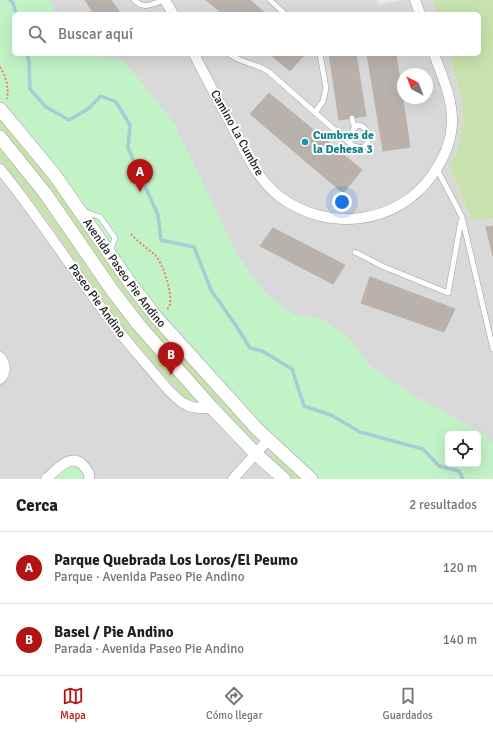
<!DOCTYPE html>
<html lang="es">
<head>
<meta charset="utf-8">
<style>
	:root { --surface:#fff; --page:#f2f2f2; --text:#202124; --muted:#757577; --line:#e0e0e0; --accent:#b41314 }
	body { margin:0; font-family:Signika,sans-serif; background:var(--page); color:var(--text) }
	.controls { position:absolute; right:12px; bottom:12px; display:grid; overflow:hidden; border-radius:6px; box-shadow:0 4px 16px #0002 }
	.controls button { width:36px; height:36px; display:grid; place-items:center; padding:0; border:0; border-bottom:1px solid var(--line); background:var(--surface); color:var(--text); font:20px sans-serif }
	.compass { position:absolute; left:397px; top:68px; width:36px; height:36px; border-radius:50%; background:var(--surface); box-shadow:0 4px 16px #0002; rotate:318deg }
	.you { position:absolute; left:342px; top:202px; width:14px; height:14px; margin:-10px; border:3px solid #fff; border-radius:50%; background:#1a73e8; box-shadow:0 0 0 6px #1a73e833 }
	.badge { display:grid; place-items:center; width:26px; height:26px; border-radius:50%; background:var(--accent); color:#fff; font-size:13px; font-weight:700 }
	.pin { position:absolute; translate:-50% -33px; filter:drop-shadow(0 1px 2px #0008) }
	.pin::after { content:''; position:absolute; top:21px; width:14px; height:12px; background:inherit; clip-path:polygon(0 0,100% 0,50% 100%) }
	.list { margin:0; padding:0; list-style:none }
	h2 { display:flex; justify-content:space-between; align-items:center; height:52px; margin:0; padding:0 16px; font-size:17px }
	h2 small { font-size:13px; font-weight:400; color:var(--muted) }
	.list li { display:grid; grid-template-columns:26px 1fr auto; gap:12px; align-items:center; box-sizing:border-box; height:72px; padding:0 16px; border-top:1px solid var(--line) }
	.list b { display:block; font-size:15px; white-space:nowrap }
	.list p { margin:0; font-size:13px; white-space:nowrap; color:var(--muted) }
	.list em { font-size:13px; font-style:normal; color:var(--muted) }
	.icon { flex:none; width:22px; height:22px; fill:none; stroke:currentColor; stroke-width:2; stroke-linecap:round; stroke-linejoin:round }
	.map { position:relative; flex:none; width:493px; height:479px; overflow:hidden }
	.search { position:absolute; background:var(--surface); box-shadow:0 4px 16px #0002; left:12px; right:12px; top:12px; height:44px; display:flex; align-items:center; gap:10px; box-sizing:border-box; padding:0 14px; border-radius:6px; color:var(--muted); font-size:15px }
	.sheet { height:196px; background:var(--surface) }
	nav { display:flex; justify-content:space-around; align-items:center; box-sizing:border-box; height:56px; border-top:1px solid var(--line); background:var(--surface); font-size:11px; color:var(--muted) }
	nav a { display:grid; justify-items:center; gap:2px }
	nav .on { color:var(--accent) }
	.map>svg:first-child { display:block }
	.residential { fill:#dad9d9; fill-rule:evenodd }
	.grass { fill:#c7e2ac }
	.park { fill:#c2f3c6; fill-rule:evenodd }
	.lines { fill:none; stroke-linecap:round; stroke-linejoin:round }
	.stream { stroke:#a6ccd6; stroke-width:3.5 }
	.building { fill:#b9b2ac; stroke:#bcb0a6 }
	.service-casing { stroke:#a0a0a0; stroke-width:6 }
	.minor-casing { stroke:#a0a0a0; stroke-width:11 }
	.tertiary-casing { stroke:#a0a0a0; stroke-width:14 }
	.path { stroke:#ec7f74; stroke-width:2; stroke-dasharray:2 2; stroke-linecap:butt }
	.service { stroke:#fff; stroke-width:5 }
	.minor { stroke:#fff; stroke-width:10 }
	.tertiary { stroke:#fff; stroke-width:13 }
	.culture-dot { fill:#0f9aa8; stroke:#fff; stroke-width:1.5 }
	.labels { text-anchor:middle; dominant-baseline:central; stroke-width:4; stroke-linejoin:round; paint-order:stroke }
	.street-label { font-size:12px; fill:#1c1c1c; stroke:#fff }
	.culture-label { font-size:12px; font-weight:bold; fill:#0d838f; stroke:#fff; text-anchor:start }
</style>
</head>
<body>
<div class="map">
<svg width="493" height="479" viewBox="0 0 493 479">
	<rect width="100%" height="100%" fill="#ece9e2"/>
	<path class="residential" d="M0 0H376L379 5 403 0H433L437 14H14V54H449L461 92 464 113 462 135 459 146 449 166 458 185 471 220 493 218V479H0ZM403 74H427V98H403ZM448 434H478V464H448Z"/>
	<path class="grass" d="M433 0H493V218L471 220 458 185 449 166C473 123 462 97 449 54H479V14H437Z
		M0 119 56 188 145 313 180 354 240 421 255 436 256 439 253 442 226 413 165 345 123 295 88 246 70 216 0 128Z
		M0 148 43 203 101 287 133 328 199 403 195 404 186 400 129 335 97 292 53 228 0 159Z
		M273 453 302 479H291L267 458Z"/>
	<path class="park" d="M0 0H51L55 14H14V54H83L124 61 174 123 238 256 266 294 295 315 322 319 348 337 371 367 413 395 485 434 493 443V479H319L257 420 170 325 109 244 35 140 11 110 0 100ZM448 434H478V464H448Z
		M75 465 83 474V479H52L68 466Z"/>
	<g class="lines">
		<path class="stream" d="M10 0 13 3 16 14
			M27 54 29 61 30 89 46 107 69 120 88 109 101 96 116 102 130 125 128 148 158 215 161 240 194 247 211 290 237 327 250 348 262 351 292 369 304 406 331 415 360 432 423 449 439 466 459 471 463 479"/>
	</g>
	<path class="building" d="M85 0H111L121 14H94Z
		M206 0H250L266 14H223Z
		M270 54H305L290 71Z
		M329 54H356L366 116 339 120Z
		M367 54H396L410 147 383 151Z
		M269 93 362 170 343 193 250 114Z
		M493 226V256L486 227Z
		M273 228 345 265 333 284 260 246Z
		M370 277 455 309 444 332 361 303Z"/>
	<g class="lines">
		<defs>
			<path id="service" d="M134 0C144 10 152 4 164 0
				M270 0 285 14
				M229 54C241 63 256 63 269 72L353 146 363 148 368 142C367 133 368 127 358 125L354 127 352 135
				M315 113 323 101 326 88 320 54
				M352 118 353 123 356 127
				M437 169 462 217 493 349
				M83 211 100 217 115 238 110 251
				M355 252 382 266 448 293 461 221"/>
			<path id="minor" d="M165 0 173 14
				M415 0 420 14
				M194 54C206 78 219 102 232 126 245 151 256 178 279 196 327 233 398 225 433 174 443 160 451 142 452 124 453 99 442 76 434 54
				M0 169C52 233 93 304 147 365 158 377 170 395 183 403 192 409 201 408 212 408
				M0 357C6 364 7 372 0 379
				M46 479C56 471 70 452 83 465 87 470 90 473 89 479
				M233 479 268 440"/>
			<g id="tertiary">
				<path id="s1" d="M0 109 54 174 130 283 156 317 257 429 311 479"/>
				<path d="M0 137 45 193 112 290 138 324 212 408 256 454 284 479"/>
			</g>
		</defs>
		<use href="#service" class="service-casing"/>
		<use href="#minor" class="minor-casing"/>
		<use href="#tertiary" class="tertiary-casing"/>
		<path class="path" d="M0 67C6 76 9 88 7 99
			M131 234C138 242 147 248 155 255 163 263 172 292 170 303 170 306 168 308 166 311"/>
		<use href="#service" class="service"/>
		<use href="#minor" class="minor"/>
		<use href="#tertiary" class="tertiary"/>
	</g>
	<circle class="culture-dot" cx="305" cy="142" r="4"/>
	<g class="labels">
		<g class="street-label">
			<text transform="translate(237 133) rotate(61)">Camino La Cumbre</text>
			<text stroke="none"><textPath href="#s1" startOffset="206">Avenida Paseo Pie Andino</textPath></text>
			<text transform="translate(97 301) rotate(54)">Paseo Pie Andino</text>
		</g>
		<g class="culture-label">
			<text x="313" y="135">Cumbres de<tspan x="313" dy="14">la Dehesa 3</tspan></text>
		</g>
	</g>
</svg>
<div class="controls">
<button><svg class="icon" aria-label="locate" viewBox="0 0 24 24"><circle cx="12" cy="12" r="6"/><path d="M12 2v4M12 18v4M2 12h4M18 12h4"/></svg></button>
</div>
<svg class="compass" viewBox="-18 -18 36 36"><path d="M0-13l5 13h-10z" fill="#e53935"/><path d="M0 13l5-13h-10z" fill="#757577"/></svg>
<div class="you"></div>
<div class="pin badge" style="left:140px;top:192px">A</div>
<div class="pin badge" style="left:171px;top:375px">B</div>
<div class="search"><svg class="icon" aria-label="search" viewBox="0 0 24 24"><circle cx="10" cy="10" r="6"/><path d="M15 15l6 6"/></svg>Buscar aquí</div>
</div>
<section class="sheet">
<h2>Cerca<small>2 resultados</small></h2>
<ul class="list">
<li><span class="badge">A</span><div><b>Parque Quebrada Los Loros/El Peumo</b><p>Parque · Avenida Paseo Pie Andino</p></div><em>120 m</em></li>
<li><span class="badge">B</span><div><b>Basel / Pie Andino</b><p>Parada · Avenida Paseo Pie Andino</p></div><em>140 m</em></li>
</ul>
</section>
<nav>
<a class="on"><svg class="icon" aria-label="map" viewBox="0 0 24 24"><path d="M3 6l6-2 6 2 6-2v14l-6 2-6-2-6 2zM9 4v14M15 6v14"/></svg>Mapa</a>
<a><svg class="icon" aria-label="directions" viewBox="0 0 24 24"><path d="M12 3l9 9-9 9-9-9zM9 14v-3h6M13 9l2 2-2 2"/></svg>Cómo llegar</a>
<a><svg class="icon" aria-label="saved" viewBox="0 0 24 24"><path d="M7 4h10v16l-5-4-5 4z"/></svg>Guardados</a>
</nav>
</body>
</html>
